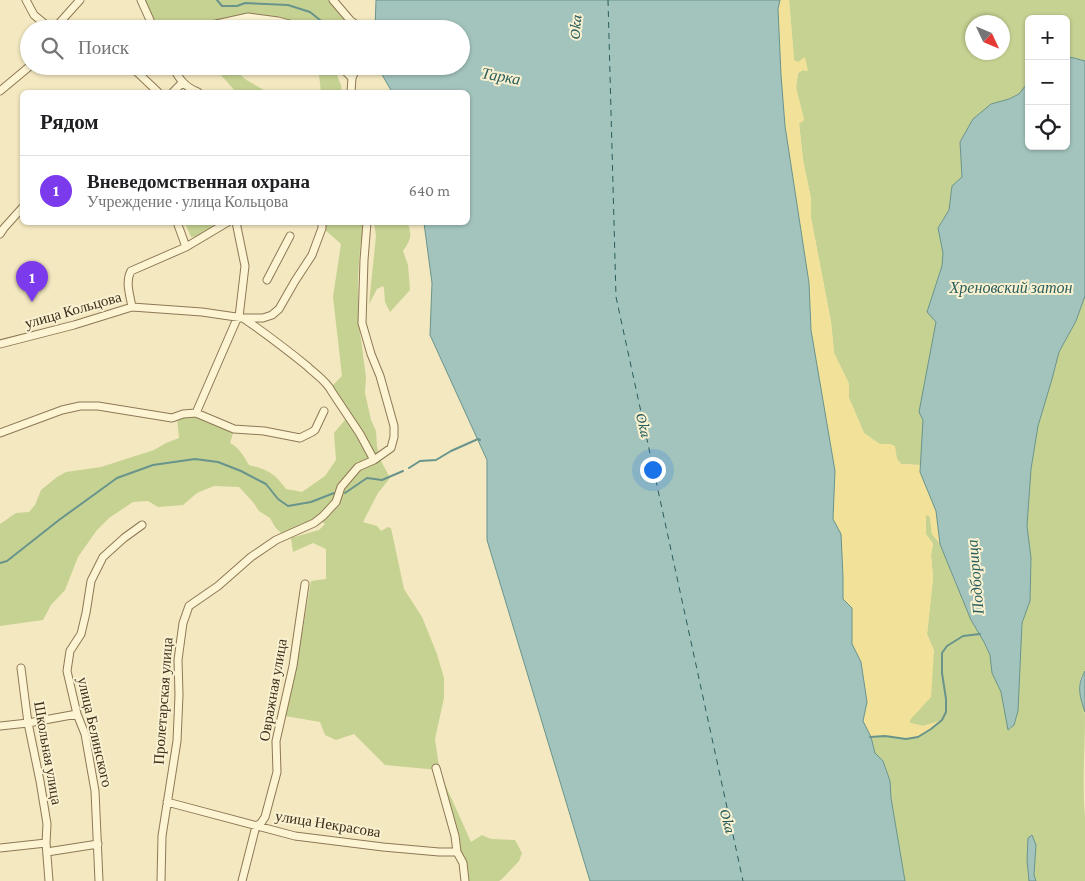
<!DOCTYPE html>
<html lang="ru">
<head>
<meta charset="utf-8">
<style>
	:root { --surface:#fff; --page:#f6f6f6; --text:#202124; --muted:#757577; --line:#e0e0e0; --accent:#7c3aed }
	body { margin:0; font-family:"Crimson Pro",serif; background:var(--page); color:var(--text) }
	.controls { position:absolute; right:15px; top:15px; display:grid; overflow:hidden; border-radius:8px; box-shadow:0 1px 4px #0004 }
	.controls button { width:45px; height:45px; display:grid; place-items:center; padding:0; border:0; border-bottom:1px solid var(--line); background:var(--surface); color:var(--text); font:25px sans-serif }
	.compass { position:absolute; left:965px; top:15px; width:45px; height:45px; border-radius:50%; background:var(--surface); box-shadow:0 1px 4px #0004; rotate:134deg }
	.you { position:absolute; left:652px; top:469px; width:18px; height:18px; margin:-12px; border:4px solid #fff; border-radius:50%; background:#1a73e8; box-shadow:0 0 0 8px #1a73e833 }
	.badge { display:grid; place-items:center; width:32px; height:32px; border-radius:50%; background:var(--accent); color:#fff; font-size:16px; font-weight:700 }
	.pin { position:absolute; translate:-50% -41px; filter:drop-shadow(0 1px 2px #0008) }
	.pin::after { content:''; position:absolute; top:26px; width:18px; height:15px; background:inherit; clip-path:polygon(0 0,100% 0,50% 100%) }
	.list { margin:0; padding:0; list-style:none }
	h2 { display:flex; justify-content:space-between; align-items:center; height:65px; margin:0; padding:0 20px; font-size:21px }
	h2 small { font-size:16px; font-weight:400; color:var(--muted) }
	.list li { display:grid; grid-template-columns:32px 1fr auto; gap:15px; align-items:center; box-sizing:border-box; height:70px; padding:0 20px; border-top:1px solid var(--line) }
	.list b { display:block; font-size:19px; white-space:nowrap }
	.list p { margin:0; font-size:16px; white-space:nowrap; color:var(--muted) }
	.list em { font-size:16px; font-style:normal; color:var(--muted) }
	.icon { flex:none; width:28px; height:28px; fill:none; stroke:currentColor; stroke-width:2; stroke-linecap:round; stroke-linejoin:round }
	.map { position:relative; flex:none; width:1085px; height:881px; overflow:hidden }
	.search { position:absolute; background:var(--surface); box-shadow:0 1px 4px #0004; left:20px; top:20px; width:450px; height:55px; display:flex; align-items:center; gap:12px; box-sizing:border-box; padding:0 18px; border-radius:28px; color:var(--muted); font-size:19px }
	.panel { position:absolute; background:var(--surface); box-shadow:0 1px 4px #0004; left:20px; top:90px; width:450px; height:135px; border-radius:8px }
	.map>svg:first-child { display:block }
	.green { fill:#c6d292; fill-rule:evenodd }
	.sand { fill:#f2e199 }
	.water { fill:#a3c4bd; stroke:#69948c }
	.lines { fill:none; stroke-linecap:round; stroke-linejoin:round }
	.stream { stroke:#69948c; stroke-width:2 }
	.ferry { stroke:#295d5d; stroke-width:1; stroke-dasharray:6 5; stroke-linecap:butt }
	.minor-casing { stroke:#8e7855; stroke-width:9 }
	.minor { stroke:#fdf4d4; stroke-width:7 }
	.labels { text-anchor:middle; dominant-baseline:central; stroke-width:4; stroke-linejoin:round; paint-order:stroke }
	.street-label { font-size:15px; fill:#3c2e1b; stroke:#f9f1d0 }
	.water-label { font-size:16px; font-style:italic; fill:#295d5d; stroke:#f9f1d0 }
</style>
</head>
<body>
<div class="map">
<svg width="1085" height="881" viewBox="0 0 1085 881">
	<rect width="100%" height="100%" fill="#f3e8bf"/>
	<path class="green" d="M143 0H331L353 27 356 29H309L247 14 211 29H183L182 28 179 29H157Z
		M789 0H1085V61L1074 58 1066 57V19H1029V81L1019 94 1009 99 991 104 986 110 960 142 962 177 952 186 949 210 938 228 943 253 942 266 934 290 936 322 923 420 922 459 920 465 901 464 897 459 890 444 880 445 864 433 849 398V384L834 353 831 322 811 218V199L803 160 799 123 804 120 796 88 798 73 803 70 807 71 794 60ZM972 22H1002V52H972Z
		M213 66H230L245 79 267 92H236Z
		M318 66H333L341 85 342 92H321Z
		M185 223H225L204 236 191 237Z
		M324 223H363V227L360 249 358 278V318L366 377 365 393 371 420 376 431 377 446 380 459 390 478 378 493 363 522 377 526 381 531 388 527 391 528 404 589 422 617 437 654 444 678V698L435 739 440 773 471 842 482 835 491 839 515 840 522 853 519 861 502 879 499 881H468L466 863 461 851 438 770 385 765 354 734 336 740 325 735 320 722 285 716 299 651 311 581 326 579V549L313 543 293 552 291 538 319 530 325 524 320 520 301 524 293 529 281 533 275 527 270 518 259 511 253 502 239 487 214 486 197 493 183 505 158 507 148 501 133 502 109 518 97 530 78 557 65 590 51 605 43 620 0 626V524L16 513 29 512 35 505 41 490 57 477 66 472 101 467 154 450 166 443 179 438 177 418 195 414 234 430 230 443C239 447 244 457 249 465 268 470 274 473 286 489L302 492 325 476 336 460 334 433 350 414 332 386 342 376 333 297 341 244 324 229Z
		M374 223H408C412 236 411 240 403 251L408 265 410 290 390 312 385 302 384 288 383 286 377 289 369 304 376 236Z
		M1085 296V671C1083 674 1080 678 1080 681 1078 693 1085 704 1085 716 1085 749 1082 783 1085 817V816V881H1036L1034 875 1036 845 1027 860 1029 881H905L891 798 890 781 883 761 875 753 871 737 885 736 906 739 940 721 923 726 910 723V720L934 651 927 634 933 578 931 555 933 544 926 534V514L930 517 932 534 940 544 956 585 965 603 971 620 984 642 990 655 992 673 1001 692 1009 730 1014 725 1018 711 1022 623 1030 601 1031 558 1027 526 1031 469 1038 426 1052 379 1059 352 1076 321Z"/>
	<path class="sand" d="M780 0H789L794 60 798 62 805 57 808 71 803 70 798 73 796 88 804 120 799 124 803 160 811 199V218L831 322 834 353 849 384V398L864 433 880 444H890L895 446 897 459 901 464 920 465V472L936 511 940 544 932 534 930 517 926 515V534L933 544 931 555 933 578 927 634 934 651 931 697 910 720V723L923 726 942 720 931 729 918 737 906 739 885 736 871 737 863 721 867 702 861 662 852 644V608L843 599V577L841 534 833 519 835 471 811 330 809 283 785 126 781 75 778 9Z"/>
	<path class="water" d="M376 0H780L778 9 781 75 785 126 809 283 811 330 835 471 833 519 841 534 843 577V599L852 608V644L861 662 867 702 863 721 871 737 875 753 883 761 890 781 891 798 905 881H590L487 540V460L430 335 432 283 424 223 468 222V92H392L377 66H461V29H375Z
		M1066 57 1074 58 1085 61V296L1076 321 1059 352 1052 379 1038 426 1031 469 1027 526 1031 558 1030 601 1022 623 1018 711 1014 725 1008 730 1001 692 992 673 990 655 984 642 971 620 948 564 940 544 936 511 920 472 923 420 919 412 936 322 927 312 942 266 943 253 938 228 949 210 952 186 962 177 960 142 973 119 991 104 1009 99 1019 94 1029 81V146H1066Z
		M1085 671V712C1080 697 1076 686 1085 671Z
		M1032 835 1036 845 1034 875 1036 881H1029L1027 860 1028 838Z"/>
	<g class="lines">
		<path class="stream" d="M217 0 222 6H237L245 3 288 5 310 12 331 29
			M409 468 420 461 436 460 451 451 478 439 480 440
			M345 493 367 478 382 480 403 471
			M0 563 7 561 59 520 117 478 153 465 195 459 218 462 241 471 266 484 278 499 288 506 311 502 334 493
			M870 737 885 736 906 739 918 737 931 729 942 720 946 712V699L942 673V653L947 646 963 636 980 634"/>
		<path class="ferry" d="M608 0 616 297 743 881"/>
		<defs>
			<path id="minor" d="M26 0 34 15 51 29
				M141 0 154 29
				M333 0 350 20 362 29
				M212 25 248 17 278 21 308 29
				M54 29 80 0
				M129 66 138 73 158 92
				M172 66C179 78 184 87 198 92
				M340 66 352 78
				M0 91 30 66
				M173 92 182 83
				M351 92 352 78 357 66
				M177 222 186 247
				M0 234 4 228 22 208
				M267 280 290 236
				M132 307C130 295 125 282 131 271L186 247 228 222
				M243 318C265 333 286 349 307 366 315 374 327 381 332 392L360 434 374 460
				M0 344 74 325 132 307 202 312 243 318H263L272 315 279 309 295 281 312 255 322 228V222
				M196 413 236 321 239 317 245 266 236 222
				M0 433 62 410 80 406H98L172 418 183 414 196 413 234 429 264 431 300 438 312 432 315 430 324 411
				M21 668 28 723 40 781 47 824 46 843 49 881
				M0 726 28 723 77 714
				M436 768 455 836 457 852 463 863 465 881
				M167 802 295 836 383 847 439 852H457
				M0 848 46 843
				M47 852 98 844
				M99 881 95 791 85 734 77 714 67 671 70 651 81 634 86 613 91 581 103 557 124 538 142 525
				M161 881 162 836 177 741 179 695 178 660 183 623 189 606 218 586 251 557 276 540 314 523 323 516 336 502 341 487 358 467 374 460 391 448 394 437V426L380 376 371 354 362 323 364 260 367 222
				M242 881 256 826 261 823 265 817 277 772 276 741 293 666 305 584"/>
		</defs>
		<use href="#minor" class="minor-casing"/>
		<use href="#minor" class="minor"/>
	</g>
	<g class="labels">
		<g class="street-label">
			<text transform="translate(73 310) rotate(-16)">улица Кольцова</text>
			<text transform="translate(273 690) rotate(-80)">Овражная улица</text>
			<text transform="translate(163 701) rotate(-86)">Пролетарская улица</text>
			<text transform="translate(95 732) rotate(77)">улица Белинского</text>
			<text transform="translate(48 753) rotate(80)">Школьная улица</text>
			<text transform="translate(328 824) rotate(9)">улица Некрасова</text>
		</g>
		<g class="water-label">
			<text transform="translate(575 27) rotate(-85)">Oka</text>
			<text transform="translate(501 76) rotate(10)">Тарка</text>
			<text x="1011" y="287">Хреновский затон</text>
			<text transform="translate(644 425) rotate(77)">Oka</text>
			<text transform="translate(975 577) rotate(-95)">Подборица</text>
			<text transform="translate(728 821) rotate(75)">Oka</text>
		</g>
	</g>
</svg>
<div class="controls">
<button>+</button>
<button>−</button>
<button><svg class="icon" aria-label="locate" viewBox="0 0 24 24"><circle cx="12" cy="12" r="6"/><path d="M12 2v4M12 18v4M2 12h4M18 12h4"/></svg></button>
</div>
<svg class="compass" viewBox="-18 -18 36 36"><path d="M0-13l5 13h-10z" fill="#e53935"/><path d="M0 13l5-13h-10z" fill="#757577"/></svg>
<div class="you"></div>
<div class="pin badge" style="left:32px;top:302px">1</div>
<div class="search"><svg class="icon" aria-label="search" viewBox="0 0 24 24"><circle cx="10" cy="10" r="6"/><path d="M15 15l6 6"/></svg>Поиск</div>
<section class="panel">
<h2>Рядом<small></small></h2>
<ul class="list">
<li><span class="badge">1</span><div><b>Вневедомственная охрана</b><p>Учреждение · улица Кольцова</p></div><em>640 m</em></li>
</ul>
</section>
</div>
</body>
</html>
